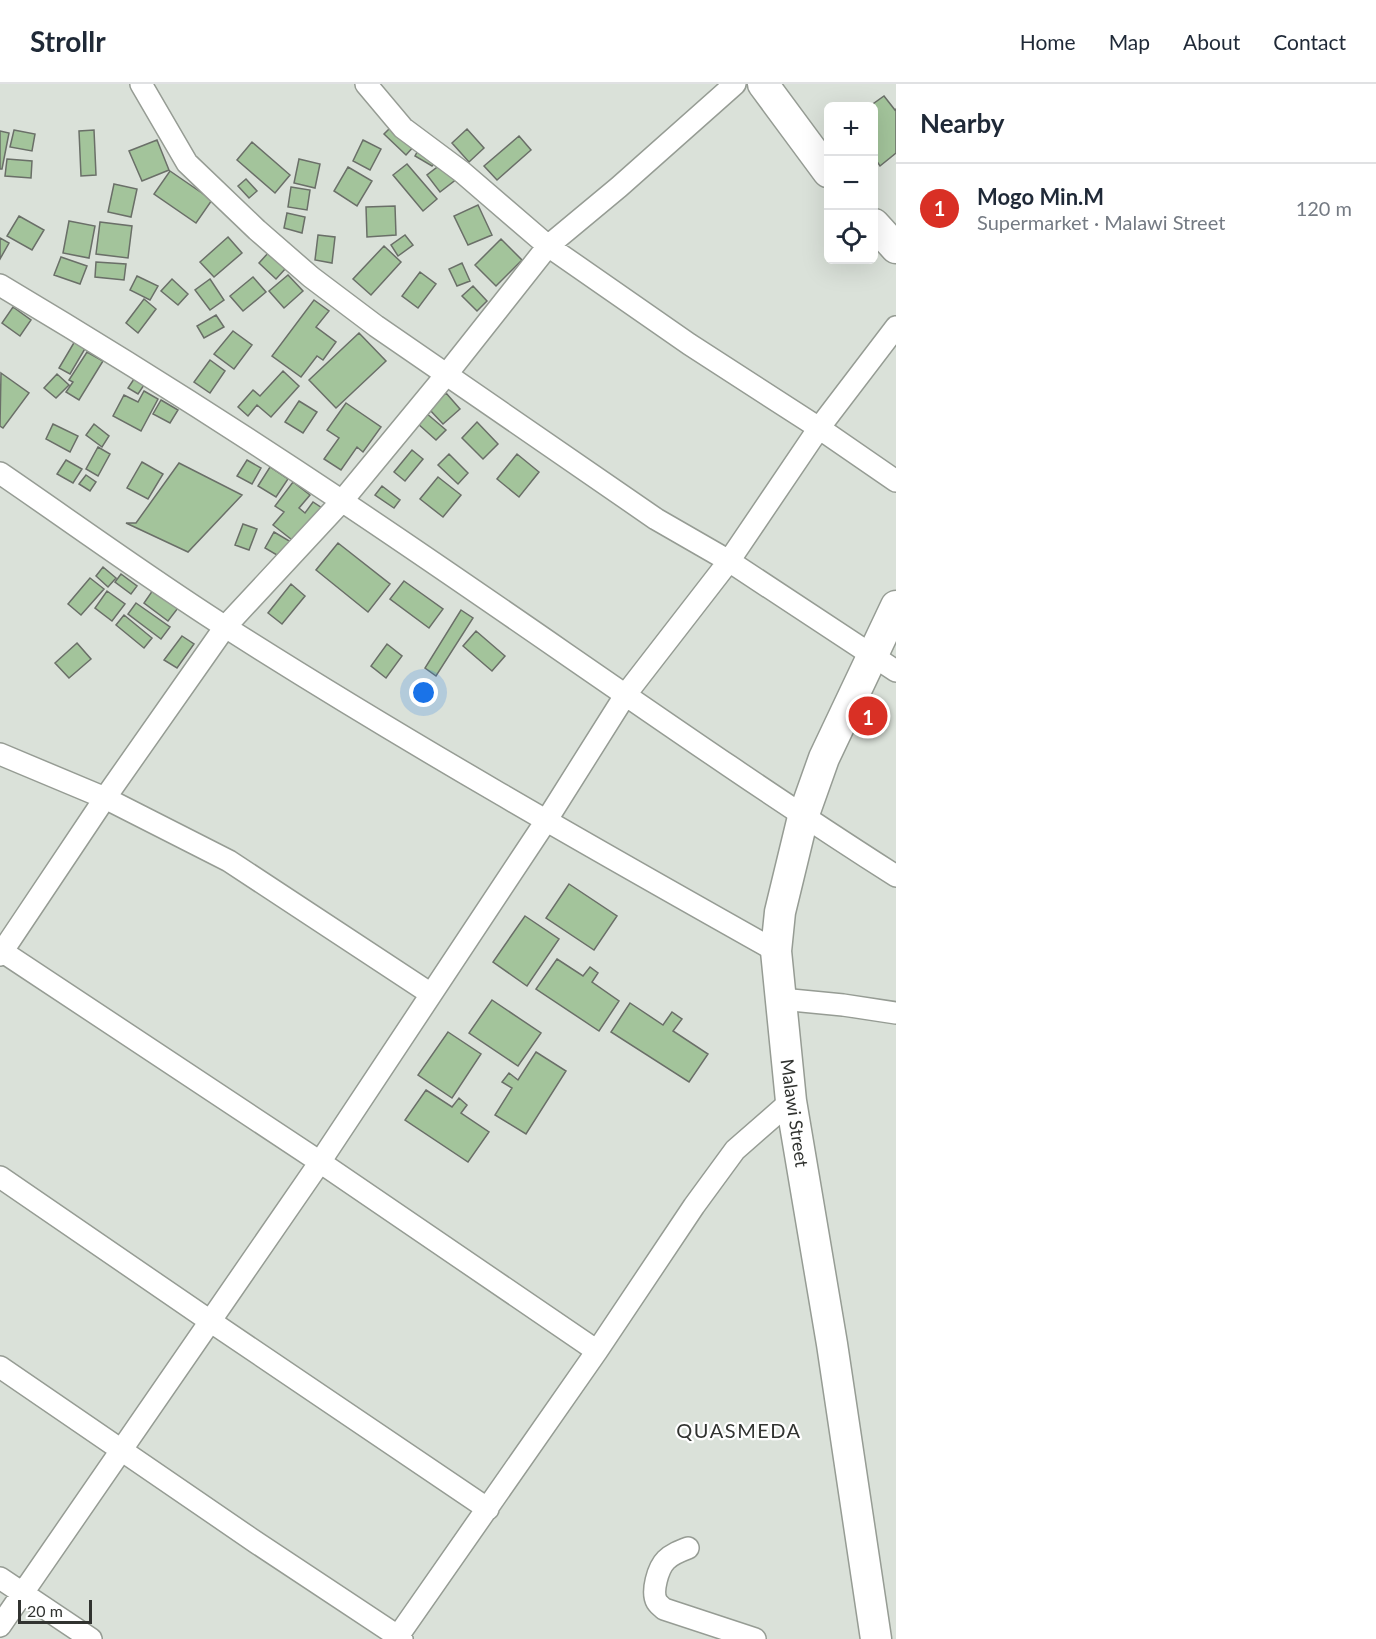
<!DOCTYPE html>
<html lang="en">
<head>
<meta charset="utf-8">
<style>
	:root { --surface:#fff; --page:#f2f2f3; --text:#1f2937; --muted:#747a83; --line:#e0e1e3; --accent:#d93025 }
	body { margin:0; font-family:Lato,sans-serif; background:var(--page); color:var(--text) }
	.controls { position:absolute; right:18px; top:18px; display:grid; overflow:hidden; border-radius:9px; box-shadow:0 6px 24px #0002 }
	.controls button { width:54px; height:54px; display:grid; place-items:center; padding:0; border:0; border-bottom:2px solid var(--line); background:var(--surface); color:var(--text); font:30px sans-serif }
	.scale { position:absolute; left:18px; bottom:15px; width:74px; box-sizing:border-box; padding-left:6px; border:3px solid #313330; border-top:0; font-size:16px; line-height:21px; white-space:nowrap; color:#313330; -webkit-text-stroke:4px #fff; paint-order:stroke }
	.you { position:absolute; left:424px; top:609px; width:21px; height:21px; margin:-15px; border:4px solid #fff; border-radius:50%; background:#1a73e8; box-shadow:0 0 0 9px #1a73e833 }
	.badge { display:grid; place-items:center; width:39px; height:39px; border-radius:50%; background:var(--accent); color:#fff; font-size:20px; font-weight:700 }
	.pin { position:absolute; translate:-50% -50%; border:3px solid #fff; box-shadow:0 2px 6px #0006 }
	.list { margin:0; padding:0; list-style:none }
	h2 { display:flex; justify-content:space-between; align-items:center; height:78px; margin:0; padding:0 24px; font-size:26px }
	h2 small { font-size:20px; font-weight:400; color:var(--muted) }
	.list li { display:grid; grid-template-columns:39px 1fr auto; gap:18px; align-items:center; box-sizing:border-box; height:90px; padding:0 24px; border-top:2px solid var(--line) }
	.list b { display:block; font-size:22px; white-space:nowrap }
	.list p { margin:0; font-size:20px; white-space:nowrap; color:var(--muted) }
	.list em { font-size:20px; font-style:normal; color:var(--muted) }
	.icon { flex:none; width:33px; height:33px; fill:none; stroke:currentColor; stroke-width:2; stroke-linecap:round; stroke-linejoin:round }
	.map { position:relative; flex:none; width:896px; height:1555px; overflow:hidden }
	header { display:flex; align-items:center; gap:36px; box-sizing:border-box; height:84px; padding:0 30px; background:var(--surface); border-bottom:2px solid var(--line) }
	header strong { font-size:28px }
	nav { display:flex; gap:33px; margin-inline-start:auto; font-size:21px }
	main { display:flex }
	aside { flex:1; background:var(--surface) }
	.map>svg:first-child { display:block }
	.building { fill:#a3c49b; stroke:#6a6f68; stroke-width:1.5 }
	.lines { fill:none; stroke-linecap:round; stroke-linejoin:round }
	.street-casing { stroke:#969c94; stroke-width:24 }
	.secondary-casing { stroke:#969c94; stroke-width:33 }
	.street { stroke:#fff; stroke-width:21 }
	.secondary { stroke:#fff; stroke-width:30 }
	.labels { text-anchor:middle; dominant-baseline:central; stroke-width:4.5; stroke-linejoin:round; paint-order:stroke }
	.street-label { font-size:18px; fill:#313330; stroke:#fff }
	.neighbourhood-label { font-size:20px; letter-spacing:1.5px; fill:#313330; stroke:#fff }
</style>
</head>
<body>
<header>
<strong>Strollr</strong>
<nav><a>Home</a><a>Map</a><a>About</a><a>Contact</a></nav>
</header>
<main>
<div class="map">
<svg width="896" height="1555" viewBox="0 0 896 1555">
	<rect width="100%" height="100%" fill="#dae1d9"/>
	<path class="building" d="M884 12 895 26 896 25V69L880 82 874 73V22H870Z
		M393 41 415 61 406 71 384 50Z
		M467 45 484 64 469 78 452 59Z
		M14 46 35 50 32 67 10 63Z
		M94 46 96 91 81 92 79 47Z
		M0 47 9 49 2 85H0Z
		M519 52 531 66 497 96 484 82Z
		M157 56 169 86 142 97 129 67Z
		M363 56 381 65 370 86 353 77Z
		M252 58 290 91 275 109 237 76Z
		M421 61 439 72 432 82 415 72Z
		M7 75 32 77 31 94 5 92Z
		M299 75 320 80 315 104 294 99Z
		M445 77 458 94 440 108 427 91Z
		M407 80 437 115 423 127 393 91Z
		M348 83 372 97 357 122 334 107Z
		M170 87 212 116 196 139 154 110Z
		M246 95 257 107 249 114 238 102Z
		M114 100 137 105 131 133 108 128Z
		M291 103 310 106 307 126 288 123Z
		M478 121 492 151 468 161 454 132Z
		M395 122 396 151 367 153 366 123Z
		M287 129 305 133 302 149 284 144Z
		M19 132 44 146 32 166 7 152Z
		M69 137 95 142 89 174 63 169Z
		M100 138 132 142 128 174 96 170Z
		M318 151 335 153 332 179 315 176Z
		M405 151 413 161 398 172 391 161Z
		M228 153 242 169 214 193 200 178Z
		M0 154 9 159 0 175Z
		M501 155 522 176 496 202 475 181Z
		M384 162 401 178 371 211 353 195Z
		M269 168 286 184 276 195 259 179Z
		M61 173 87 182 80 200 54 191Z
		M96 178 126 180 124 196 95 193Z
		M462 179 470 197 457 202 449 185Z
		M420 188 436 200 418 224 402 212Z
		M288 191 303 207 284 224 269 207Z
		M137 192 158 202 150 216 130 206Z
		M253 193 266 208 243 227 230 212Z
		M172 195 188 210 178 221 161 207Z
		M210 195 224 216 210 226 195 206Z
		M473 202 487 217 477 227 462 212Z
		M144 215 156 225 138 249 126 239Z
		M314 216 329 227 316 243 336 258 323 276 317 272 301 293 272 272Z
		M13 223 31 236 20 252 2 239Z
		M216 231 224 243 204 254 197 242Z
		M233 247 252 261 234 285 214 270Z
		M359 249 386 277 336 324 309 296Z
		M75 257 86 263 70 290 59 284Z
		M87 268 103 277 79 316 66 308 73 298 69 296Z
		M210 276 225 287 210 309 194 298Z
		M283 287 299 302 271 333 257 321 248 332 238 323 253 306 260 312Z
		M1 289 29 309 3 344 0 342Z
		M57 290 69 301 56 314 44 304Z
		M134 295 144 301 138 310 128 304Z
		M144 307 158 315 141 347 113 332 124 311 138 318Z
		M446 309 460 325 443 340 429 325Z
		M161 316 178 326 170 339 153 330Z
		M299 317 317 328 303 349 285 338Z
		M346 319 381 343 363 368 357 363 341 386 324 375 339 354 327 346Z
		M426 329 446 346 436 356 417 339Z
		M477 338 498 360 483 375 462 354Z
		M53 340 78 352 70 368 46 355Z
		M94 340 109 352 102 363 86 351Z
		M98 363 110 370 98 392 86 385Z
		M412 366 423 375 405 397 394 388Z
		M449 370 468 389 458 400 438 381Z
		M517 370 539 388 519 413 497 395Z
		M66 376 82 385 73 399 57 390Z
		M247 376 261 384 252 400 237 392Z
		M142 378 163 390 148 415 127 404Z
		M179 379 242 411 188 468 126 439H136Z
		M270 383 288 395 276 413 258 402Z
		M86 391 96 398 90 407 79 400Z
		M438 393 461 411 443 433 420 415Z
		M293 398 310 411 299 424 305 429 313 418 322 424 296 459 273 441 284 428 275 422Z
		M382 402 400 416 394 424 375 411Z
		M243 440 257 445 249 466 235 461Z
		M274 448 291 458 282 474 265 464Z
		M338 459 390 500 368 528 316 486Z
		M103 483 116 494 108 503 96 492Z
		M121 490 137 502 131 510 115 498Z
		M90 494 104 505 81 531 68 520Z
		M404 497 443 525 429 544 390 515Z
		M291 500 305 512 282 540 268 529Z
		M153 506 178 524 168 537 144 519Z
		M107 507 125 520 112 537 95 524Z
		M136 519 170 543 161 555 128 530Z
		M461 526 473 534 436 592 425 584Z
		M124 531 152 554 144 564 116 541Z
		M476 547 505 572 492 587 463 562Z
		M182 552 194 560 177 584 164 576Z
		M77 559 91 575 69 594 55 579Z
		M387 560 402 572 386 594 371 582Z
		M569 800 617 832 594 866 546 834Z
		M525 832 559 855 527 902 493 878Z
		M557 875 583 892 590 883 598 889 592 898 619 917 599 947 536 905Z
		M492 916 541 949 518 982 469 949Z
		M630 919 663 941 672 928 682 935 673 947 708 970 689 998 611 948Z
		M448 948 481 970 452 1014 418 991Z
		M536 968 566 987 526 1050 495 1031 512 1004 502 998 509 989 518 996Z
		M426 1006 452 1023 459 1014 467 1021 461 1029 489 1048 468 1078 405 1036Z"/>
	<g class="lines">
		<defs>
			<path id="street" d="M141 0 187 79 257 146 311 193 376 242 656 435 729 477 896 587
				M366 0 403 44 462 88 548 162 689 260 819 344 896 397
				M0 201C116 270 230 342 342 417 528 541 708 672 896 792
				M0 389C76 441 150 495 227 544 406 658 591 763 776 867
				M0 670 105 714 229 777 431 910
				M0 866 320 1078 597 1267
				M0 871 105 714 225 543 342 417 446 291 548 162 619 103 735 0
				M781 915 843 921 896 929
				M0 1093 210 1237 488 1425
				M0 1283 257 1459 402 1555
				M688 1464C680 1467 672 1470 666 1476 658 1484 651 1508 657 1518 657 1519 663 1524 664 1525L755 1555
				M0 1494 91 1555
				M0 1542 320 1078 546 737 626 610 729 477 819 344 896 243
				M396 1555 597 1267 694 1122 735 1066 791 1017"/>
			<path id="secondary" d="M763 0 828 88
				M874 140 896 164
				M876 1555 832 1260 791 1017 776 867 780 828 803 733 824 674 896 522"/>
		</defs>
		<use href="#street" class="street-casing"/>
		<use href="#secondary" class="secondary-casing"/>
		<use href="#street" class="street"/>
		<use href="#secondary" class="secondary"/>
	</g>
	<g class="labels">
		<g class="street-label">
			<text transform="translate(795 1029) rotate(82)">Malawi Street</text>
		</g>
		<g class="neighbourhood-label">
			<text x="739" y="1346">QUASMEDA</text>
		</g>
	</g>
</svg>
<div class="controls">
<button>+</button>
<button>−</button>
<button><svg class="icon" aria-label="locate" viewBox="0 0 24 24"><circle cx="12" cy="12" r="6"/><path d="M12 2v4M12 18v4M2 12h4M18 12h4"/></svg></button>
</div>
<div class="scale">20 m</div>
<div class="you"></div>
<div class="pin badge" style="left:868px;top:632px">1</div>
</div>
<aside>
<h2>Nearby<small></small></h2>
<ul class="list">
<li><span class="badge">1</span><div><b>Mogo Min.M</b><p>Supermarket · Malawi Street</p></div><em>120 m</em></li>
</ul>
</aside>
</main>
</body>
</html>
